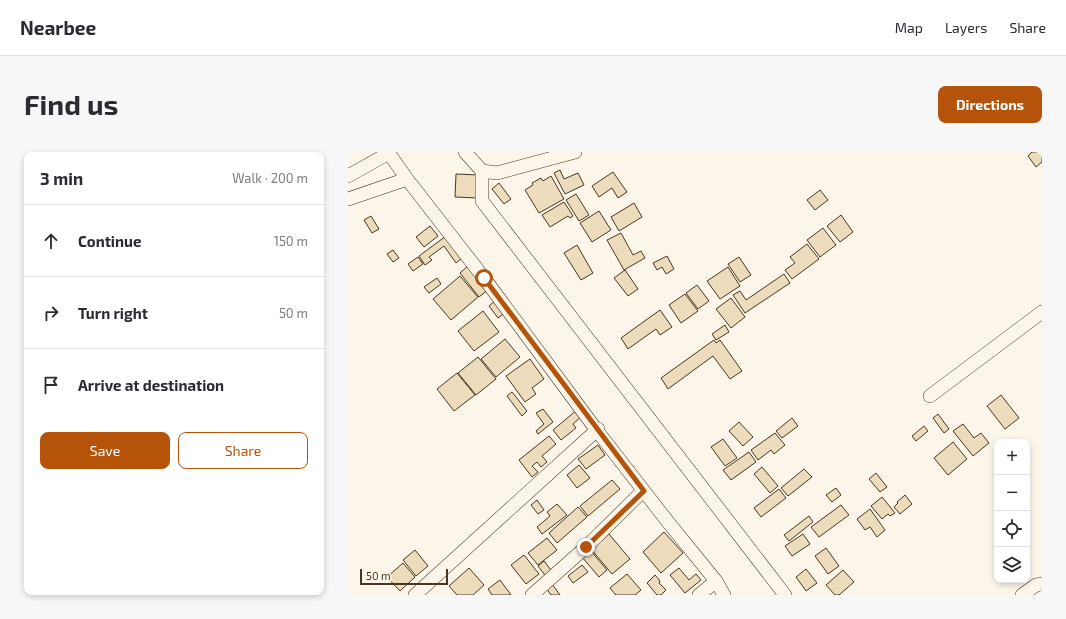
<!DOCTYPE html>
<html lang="en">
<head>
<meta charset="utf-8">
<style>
	:root { --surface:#fff; --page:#f7f7f7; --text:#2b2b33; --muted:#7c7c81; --line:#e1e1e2; --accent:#b45309 }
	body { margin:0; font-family:"Exo 2",sans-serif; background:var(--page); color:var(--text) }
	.controls { position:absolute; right:12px; bottom:12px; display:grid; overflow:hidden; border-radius:8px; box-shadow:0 2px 6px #0003 }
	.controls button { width:36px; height:36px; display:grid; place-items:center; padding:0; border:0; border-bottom:1px solid var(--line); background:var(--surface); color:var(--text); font:20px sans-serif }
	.scale { position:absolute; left:12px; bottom:10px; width:88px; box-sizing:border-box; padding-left:4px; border:2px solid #4a3520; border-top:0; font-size:11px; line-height:14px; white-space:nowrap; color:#4a3520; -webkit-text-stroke:3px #fbf6e9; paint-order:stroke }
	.stop { position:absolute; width:12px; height:12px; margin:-9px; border:3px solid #b45309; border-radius:50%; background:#fff }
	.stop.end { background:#b45309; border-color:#fff; box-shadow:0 1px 4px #0008 }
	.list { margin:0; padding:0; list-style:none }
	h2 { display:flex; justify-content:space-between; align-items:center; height:52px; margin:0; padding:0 16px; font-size:17px }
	h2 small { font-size:13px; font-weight:400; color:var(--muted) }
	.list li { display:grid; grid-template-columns:26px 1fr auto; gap:12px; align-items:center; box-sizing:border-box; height:72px; padding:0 16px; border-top:1px solid var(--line) }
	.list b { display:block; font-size:15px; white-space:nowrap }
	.list em { font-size:13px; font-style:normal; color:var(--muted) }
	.actions { display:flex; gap:8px; padding:12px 16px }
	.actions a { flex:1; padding:9px 0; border:1px solid var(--accent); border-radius:8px; text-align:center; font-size:14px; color:var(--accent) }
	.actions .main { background:var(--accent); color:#fff }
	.icon { flex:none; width:22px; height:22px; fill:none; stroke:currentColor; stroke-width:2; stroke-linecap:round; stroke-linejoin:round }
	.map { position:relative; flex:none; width:694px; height:443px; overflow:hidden; border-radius:8px }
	header { display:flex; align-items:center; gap:24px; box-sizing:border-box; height:56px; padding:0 20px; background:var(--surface); border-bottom:1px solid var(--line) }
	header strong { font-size:19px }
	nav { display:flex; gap:22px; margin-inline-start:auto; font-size:14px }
	.intro { display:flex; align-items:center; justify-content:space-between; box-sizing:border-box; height:96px; padding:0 24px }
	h1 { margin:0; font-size:28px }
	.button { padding:10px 18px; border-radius:8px; background:var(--accent); color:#fff; font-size:14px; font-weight:700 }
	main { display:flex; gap:24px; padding:0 24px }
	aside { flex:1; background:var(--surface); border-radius:8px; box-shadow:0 2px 6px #0003 }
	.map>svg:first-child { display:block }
	.building { fill:#ecdcbc; stroke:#4a3520 }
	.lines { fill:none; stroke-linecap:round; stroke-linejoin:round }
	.minor-casing { stroke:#4a3520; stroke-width:14 }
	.minor { stroke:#fbf6e9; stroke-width:13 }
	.route { stroke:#b45309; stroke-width:5 }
</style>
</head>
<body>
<header>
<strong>Nearbee</strong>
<nav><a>Map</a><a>Layers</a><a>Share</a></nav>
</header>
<div class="intro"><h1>Find us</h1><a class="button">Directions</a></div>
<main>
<aside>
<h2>3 min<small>Walk · 200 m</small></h2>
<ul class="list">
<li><svg class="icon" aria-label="ahead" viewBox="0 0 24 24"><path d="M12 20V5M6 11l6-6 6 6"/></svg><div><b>Continue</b></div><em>150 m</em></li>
<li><svg class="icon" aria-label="right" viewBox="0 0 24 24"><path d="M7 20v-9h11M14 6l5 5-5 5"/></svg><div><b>Turn right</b></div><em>50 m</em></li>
<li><svg class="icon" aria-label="arrive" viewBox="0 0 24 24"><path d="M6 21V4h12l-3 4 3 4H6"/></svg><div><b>Arrive at destination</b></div></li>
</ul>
<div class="actions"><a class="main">Save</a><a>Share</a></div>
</aside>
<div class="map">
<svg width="694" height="443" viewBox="0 0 694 443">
	<rect width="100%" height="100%" fill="#fbf6e9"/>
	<path class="building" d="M684 0H691L694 4V10L688 15 680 4Z
		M212 18 216 27 230 21 236 33 217 42 206 21Z
		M265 20 279 40 270 46 264 36 251 45 244 34Z
		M108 22 131 23 130 46 107 45Z
		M203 24 216 47 191 61 177 38 185 33 184 31 193 26 195 29Z
		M151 31 163 47 156 52 144 37Z
		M472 38 480 48 467 58 459 48Z
		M228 42 241 63 231 69 218 48Z
		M216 50 225 64 222 66 220 64 202 75 194 63Z
		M286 51 294 65 271 79 263 65Z
		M251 59 263 78 244 90 232 71Z
		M493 63 505 80 492 90 479 74Z
		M23 64 31 77 24 81 16 68Z
		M82 74 90 84 76 95 68 85Z
		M475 76 488 93 472 105 459 88Z
		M273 81 285 103 293 99 297 106 276 118 259 88Z
		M98 84 114 106 108 111 96 94 81 105 84 108 77 113 71 104Z
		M459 92 471 107 444 127 437 118 447 111 442 105Z
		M229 93 245 121 233 128 216 101Z
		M45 98 51 106 45 110 39 102Z
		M319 104 326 117 318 122 314 115 309 118 305 111Z
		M70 105 75 112 65 119 60 112Z
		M391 105 403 123 392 130 380 112Z
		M121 113 141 137 131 145 112 121Z
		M380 115 392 134 372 147 359 129Z
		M277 118 290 137 280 144 266 126Z
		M436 122 442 131 397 161 385 143 392 139 398 148Z
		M112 124 130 145 103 168 85 147Z
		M89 126 93 132 81 141 76 135Z
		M349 133 361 149 350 157 338 141Z
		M337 142 350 159 333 171 321 153Z
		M383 146 397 165 383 176 368 157Z
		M148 148 158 160 150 166 141 154Z
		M312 158 324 175 312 183 308 177 280 197 273 186Z
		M135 159 151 180 126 199 110 179Z
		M377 173 381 180 368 188 364 182Z
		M157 187 172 205 148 225 133 207Z
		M366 188 368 191 372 188 394 219 382 227 365 204 320 237 313 226Z
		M130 205 148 227 128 243 110 221Z
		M182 207 196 227 184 236 188 242 177 250 158 224Z
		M109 221 127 243 106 259 89 237Z
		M164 240 179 259 174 264 159 244Z
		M653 243 671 266 657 277 639 254Z
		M195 257 205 270 190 282 188 279 196 272 188 261Z
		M229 258 234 264 225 272 228 276 213 288 205 278Z
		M590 262 601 277 596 281 585 266Z
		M444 266 450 274 434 286 428 279Z
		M391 270 405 285 395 294 381 279Z
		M615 272 626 286 633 281 641 291 625 304 605 279Z
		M576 274 580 279 568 289 564 284Z
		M427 281 437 293 426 302 423 298 410 308 403 298Z
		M201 284 208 292 194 304 199 310 193 315 189 310 184 314 190 320 184 325 171 308Z
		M375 287 389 306 377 314 363 295Z
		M605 290 619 307 600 323 586 306Z
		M250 293 257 303 238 317 230 307Z
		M401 300 408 310 383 328 375 318Z
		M231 313 242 326 229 336 219 323Z
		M414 315 430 334 422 341 406 322Z
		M456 317 464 325 440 344 433 336Z
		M528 321 539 335 532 340 521 327Z
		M264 328 272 337 240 364 232 354Z
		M488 336 493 343 484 350 478 343Z
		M431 337 438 346 413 365 406 356Z
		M557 343 564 352 552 362 546 355 550 351 549 350Z
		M534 345 547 361 542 364 540 362 534 367 523 354Z
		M189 348 196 358 190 362 183 353Z
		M209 352 219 363 194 382 189 375 202 364 199 360Z
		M493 353 501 363 471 385 463 375Z
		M230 355 239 365 209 391 201 381Z
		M522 357 537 378 529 385 522 375 517 378 509 367Z
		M461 364 465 370 441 389 436 383Z
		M316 380 335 401 313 421 295 400Z
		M261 382 282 407 264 422 243 397Z
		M455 382 462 392 444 404 437 394Z
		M199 386 209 398 190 413 180 401Z
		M478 396 491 414 480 422 467 404Z
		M67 398 80 414 68 424 55 408Z
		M242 398 259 418 251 425 234 405Z
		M176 403 191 422 178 432 163 413Z
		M196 409 206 422 199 426 190 414Z
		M55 411 67 425 52 439 39 425Z
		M234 413 240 420 225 431 220 424Z
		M121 416 136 433 125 443H109L101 434Z
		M331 416 341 428 348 422 353 428 337 441 322 423Z
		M458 417 469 431 458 439 448 425Z
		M495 418 506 430 491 443H487L478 433Z
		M279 422 293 438 287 443H268L262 436Z
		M307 423 312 429 311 431 318 438 313 443H309L299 431Z
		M152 428 163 443H144L140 437Z
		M204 432 212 443H203L198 436Z"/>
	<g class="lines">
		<defs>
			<path id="minor" d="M40 0 59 27 136 126 250 280 320 370 368 429 376 443
				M117 0 134 19 149 21 227 0
				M134 19V49L437 443
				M0 24 41 1
				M0 47 59 27
				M582 244 694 160
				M67 443 250 277
				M184 443 238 395 295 339
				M351 443 368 429
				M674 443 688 433 694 432"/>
		</defs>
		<use href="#minor" class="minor-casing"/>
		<use href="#minor" class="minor"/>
	</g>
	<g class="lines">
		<path class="route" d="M136 126 296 339 238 395"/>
	</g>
</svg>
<div class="controls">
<button>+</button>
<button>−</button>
<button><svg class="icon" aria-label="locate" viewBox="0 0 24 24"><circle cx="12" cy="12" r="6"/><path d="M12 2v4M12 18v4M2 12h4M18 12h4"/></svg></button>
<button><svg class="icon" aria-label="layers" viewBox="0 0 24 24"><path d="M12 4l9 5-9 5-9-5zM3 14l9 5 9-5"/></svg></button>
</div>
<div class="scale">50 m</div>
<div class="stop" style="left:136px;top:126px"></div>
<div class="stop end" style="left:238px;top:395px"></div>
</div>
</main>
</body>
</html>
